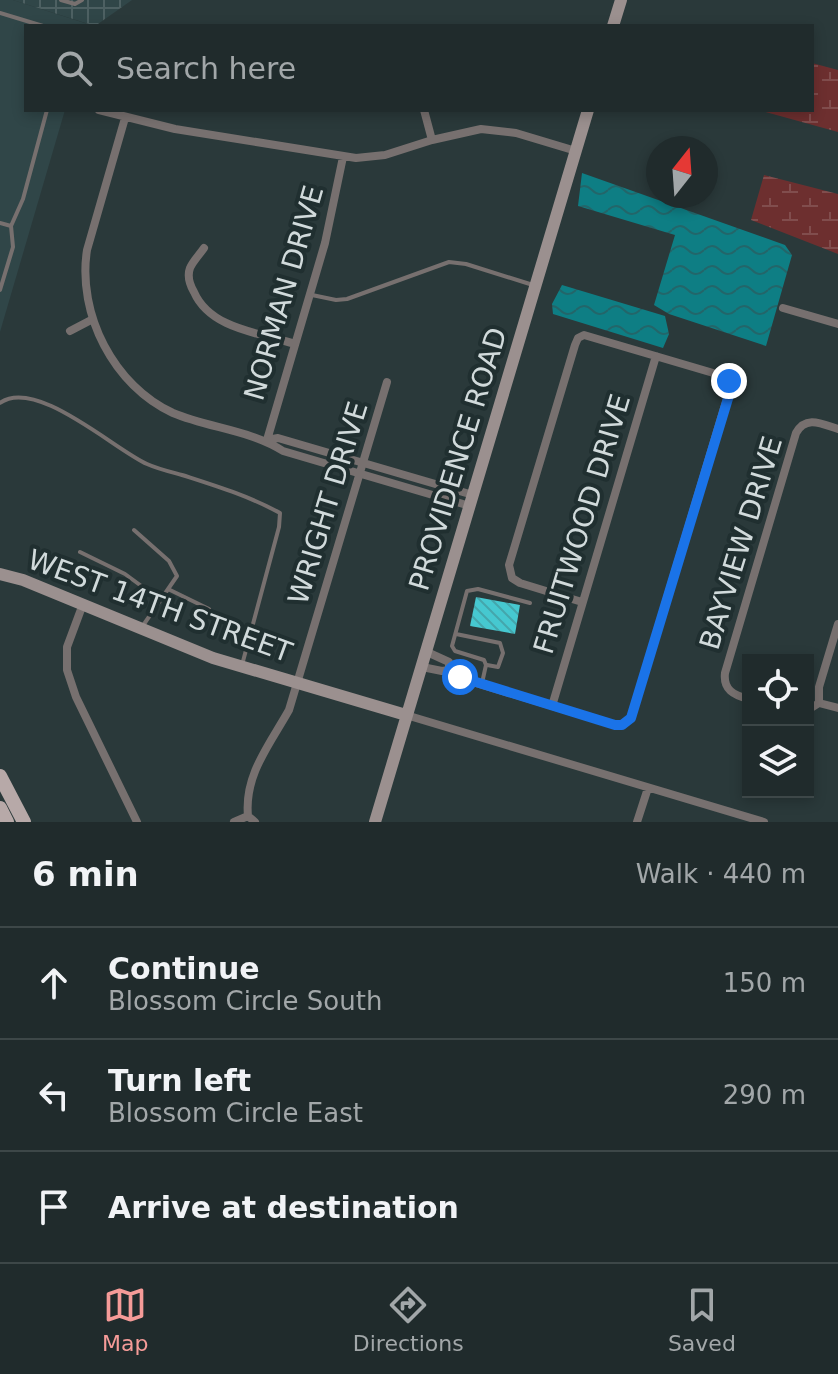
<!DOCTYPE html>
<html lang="en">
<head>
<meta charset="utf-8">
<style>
	:root { --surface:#202b2c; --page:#283334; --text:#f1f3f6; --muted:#a2a7a9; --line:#3d4748; --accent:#f59b98 }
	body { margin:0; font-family:"DejaVu Sans",sans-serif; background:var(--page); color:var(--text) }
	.controls { position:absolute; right:24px; bottom:24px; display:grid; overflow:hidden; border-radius:0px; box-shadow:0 4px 12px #0003 }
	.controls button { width:72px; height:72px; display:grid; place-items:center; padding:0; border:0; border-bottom:2px solid var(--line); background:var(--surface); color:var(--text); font:40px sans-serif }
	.compass { position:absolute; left:646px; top:136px; width:72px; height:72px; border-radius:50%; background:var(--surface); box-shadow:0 4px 12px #0003; rotate:17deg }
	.stop { position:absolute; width:24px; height:24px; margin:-18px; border:6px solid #1a73e8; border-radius:50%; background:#fff }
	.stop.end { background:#1a73e8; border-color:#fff; box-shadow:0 2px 8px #0008 }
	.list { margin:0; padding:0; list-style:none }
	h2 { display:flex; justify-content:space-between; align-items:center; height:104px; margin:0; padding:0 32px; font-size:34px }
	h2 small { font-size:26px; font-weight:400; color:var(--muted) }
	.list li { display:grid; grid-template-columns:52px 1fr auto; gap:24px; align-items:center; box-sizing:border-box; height:112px; padding:0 32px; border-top:2px solid var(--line) }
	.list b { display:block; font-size:30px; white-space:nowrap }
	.list p { margin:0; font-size:26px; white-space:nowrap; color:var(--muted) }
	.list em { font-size:26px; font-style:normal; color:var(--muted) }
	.icon { flex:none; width:44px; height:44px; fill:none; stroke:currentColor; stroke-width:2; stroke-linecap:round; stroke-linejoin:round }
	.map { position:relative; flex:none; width:838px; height:822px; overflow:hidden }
	.search { position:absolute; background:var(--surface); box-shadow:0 4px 12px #0003; left:24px; right:24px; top:24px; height:88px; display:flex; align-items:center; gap:20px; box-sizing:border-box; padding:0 28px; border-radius:0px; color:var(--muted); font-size:30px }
	.sheet { height:440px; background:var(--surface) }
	nav { display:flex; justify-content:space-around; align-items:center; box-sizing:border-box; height:112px; border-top:2px solid var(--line); background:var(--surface); font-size:22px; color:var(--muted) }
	nav a { display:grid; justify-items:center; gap:4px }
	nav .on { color:var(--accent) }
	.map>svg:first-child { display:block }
	.built { fill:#304648 }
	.industrial { fill:url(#industrial-grid) }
	.wetland { fill:url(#wetland-marsh) }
	.water { fill:url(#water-waves) }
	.building { fill:url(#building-back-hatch) }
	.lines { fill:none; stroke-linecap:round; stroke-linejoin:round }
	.lane { stroke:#77706f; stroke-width:4 }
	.street { stroke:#77706f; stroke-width:8 }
	.secondary { stroke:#9b908f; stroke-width:12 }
	.primary { stroke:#b7a9a8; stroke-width:14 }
	.route { stroke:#1a73e8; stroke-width:10 }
	.labels { text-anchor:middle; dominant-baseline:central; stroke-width:8; stroke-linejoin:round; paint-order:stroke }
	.street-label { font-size:28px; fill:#d1dadb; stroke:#202f30 }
</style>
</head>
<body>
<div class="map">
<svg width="838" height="822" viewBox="0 0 838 822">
	<defs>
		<pattern id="industrial-grid" width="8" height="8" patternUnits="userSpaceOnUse" patternTransform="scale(2)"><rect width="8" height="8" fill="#304648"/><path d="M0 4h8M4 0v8" fill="none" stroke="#4d6062"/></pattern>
		<pattern id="wetland-marsh" width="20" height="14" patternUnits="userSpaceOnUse" patternTransform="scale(2)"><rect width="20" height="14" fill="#6d2f2f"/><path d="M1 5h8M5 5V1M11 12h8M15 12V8" fill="none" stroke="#814d4d"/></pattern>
		<pattern id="water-waves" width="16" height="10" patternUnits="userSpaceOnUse" patternTransform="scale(2)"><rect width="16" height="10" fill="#0e7e84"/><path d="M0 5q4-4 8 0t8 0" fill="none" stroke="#22666a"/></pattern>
		<pattern id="building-back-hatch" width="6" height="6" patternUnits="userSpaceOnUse" patternTransform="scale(2)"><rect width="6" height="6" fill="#46c8d0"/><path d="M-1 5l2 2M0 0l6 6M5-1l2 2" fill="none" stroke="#44a6ac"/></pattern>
	</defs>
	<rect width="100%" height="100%" fill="#2a393a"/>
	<path class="built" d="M0 0H13L94 26H26V110H65L0 332Z"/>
	<path class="industrial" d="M13 0H132L95 26Z"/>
	<path class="wetland" d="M812 63 838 70V132L758 110H812Z
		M764 175 838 194V254L751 220Z"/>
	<path class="water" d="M582 173 785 245 792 255 766 346 669 314 654 305 675 235 578 206Z
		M562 285 665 316 669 334 663 348 553 314 552 304Z"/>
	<path class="building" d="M476 597 520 605 515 634 470 626Z"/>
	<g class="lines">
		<path class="lane" d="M61 0 75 4 82 0
			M0 13 43 26
			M0 223 11 226 13 247 0 290
			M11 226 23 199 47 110
			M312 295 336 300 347 299 449 262 466 264 533 285
			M0 403C36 377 115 450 147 464 158 469 171 472 182 475 216 486 249 496 280 513L279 527 242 665
			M134 530 169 561 177 576 142 627
			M80 552 125 574 159 599
			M168 589 209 609
			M456 634 500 643 503 653 498 667 487 665
			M482 683 486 665 484 660 455 651 452 646 467 591 478 589 530 603"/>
		<path class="street" d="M99 110 175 129 356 158 385 155 432 140 481 129 516 133 576 151
			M424 110 432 140
			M125 118 87 250C77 314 114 386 173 413 209 428 250 430 283 451L470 506
			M204 248C200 254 193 261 190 268 187 276 190 285 194 292 210 329 260 333 295 344
			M783 308 838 324
			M70 331 93 319
			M267 440 325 243 343 157
			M267 440 278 438 473 495
			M83 604 67 647V670L76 697 137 822
			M427 652 449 662V670L466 680 615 725H622L631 718 731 385 720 375 584 335 578 338 575 345 509 565 512 578 520 583 582 602
			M422 667 442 671 449 670
			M748 699C734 695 723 690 725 673L796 433C806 415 822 424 838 429
			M819 703V687L838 624
			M552 706 656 356
			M808 710 819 703 838 708
			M406 715 764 822
			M234 822 248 816
			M255 822 248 816C244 775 270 744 289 710L387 382
			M637 822 648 788"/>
		<path class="secondary" d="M613 26 621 0
			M0 574 23 580 213 658 406 715
			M375 822 588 110"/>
		<path class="primary" d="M0 776 24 822
			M0 808 7 822"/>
	</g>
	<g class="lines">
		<path class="route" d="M460 677 615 725H622L631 718 730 392 729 381"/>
	</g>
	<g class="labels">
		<g class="street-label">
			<text transform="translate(284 293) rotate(-74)">NORMAN DRIVE</text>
			<text transform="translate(458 459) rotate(-73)">PROVIDENCE ROAD</text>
			<text transform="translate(328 503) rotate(-73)">WRIGHT DRIVE</text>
			<text transform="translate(582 524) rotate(-73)">FRUITWOOD DRIVE</text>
			<text transform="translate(741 543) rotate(-73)">BAYVIEW DRIVE</text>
			<text transform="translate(160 606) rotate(20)">WEST 14TH STREET</text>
		</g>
	</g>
</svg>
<div class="controls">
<button><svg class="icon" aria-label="locate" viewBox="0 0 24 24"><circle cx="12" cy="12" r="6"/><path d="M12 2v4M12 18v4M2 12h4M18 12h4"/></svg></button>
<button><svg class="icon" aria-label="layers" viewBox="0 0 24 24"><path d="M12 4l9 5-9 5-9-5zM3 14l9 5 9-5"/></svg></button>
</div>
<svg class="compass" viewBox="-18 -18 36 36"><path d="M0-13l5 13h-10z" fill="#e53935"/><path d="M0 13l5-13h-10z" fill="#a2a7a9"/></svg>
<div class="stop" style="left:460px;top:677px"></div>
<div class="stop end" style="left:729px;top:381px"></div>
<div class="search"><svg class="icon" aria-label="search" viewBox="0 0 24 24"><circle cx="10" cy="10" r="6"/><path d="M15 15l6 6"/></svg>Search here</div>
</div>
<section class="sheet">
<h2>6 min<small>Walk · 440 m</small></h2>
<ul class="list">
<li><svg class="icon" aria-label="ahead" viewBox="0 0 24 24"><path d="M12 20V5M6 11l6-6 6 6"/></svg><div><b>Continue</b><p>Blossom Circle South</p></div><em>150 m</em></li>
<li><svg class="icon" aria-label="left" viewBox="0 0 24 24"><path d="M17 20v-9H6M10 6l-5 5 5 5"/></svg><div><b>Turn left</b><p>Blossom Circle East</p></div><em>290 m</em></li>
<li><svg class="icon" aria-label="arrive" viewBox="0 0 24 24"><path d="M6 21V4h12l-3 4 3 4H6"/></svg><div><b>Arrive at destination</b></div></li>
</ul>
</section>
<nav>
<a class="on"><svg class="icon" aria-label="map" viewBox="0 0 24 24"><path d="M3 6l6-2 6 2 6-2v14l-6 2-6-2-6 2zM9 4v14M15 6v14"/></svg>Map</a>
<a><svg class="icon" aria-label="directions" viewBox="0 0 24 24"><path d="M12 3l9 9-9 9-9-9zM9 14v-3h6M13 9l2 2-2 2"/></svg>Directions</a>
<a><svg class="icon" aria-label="saved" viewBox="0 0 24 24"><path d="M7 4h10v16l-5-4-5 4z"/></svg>Saved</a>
</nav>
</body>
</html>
